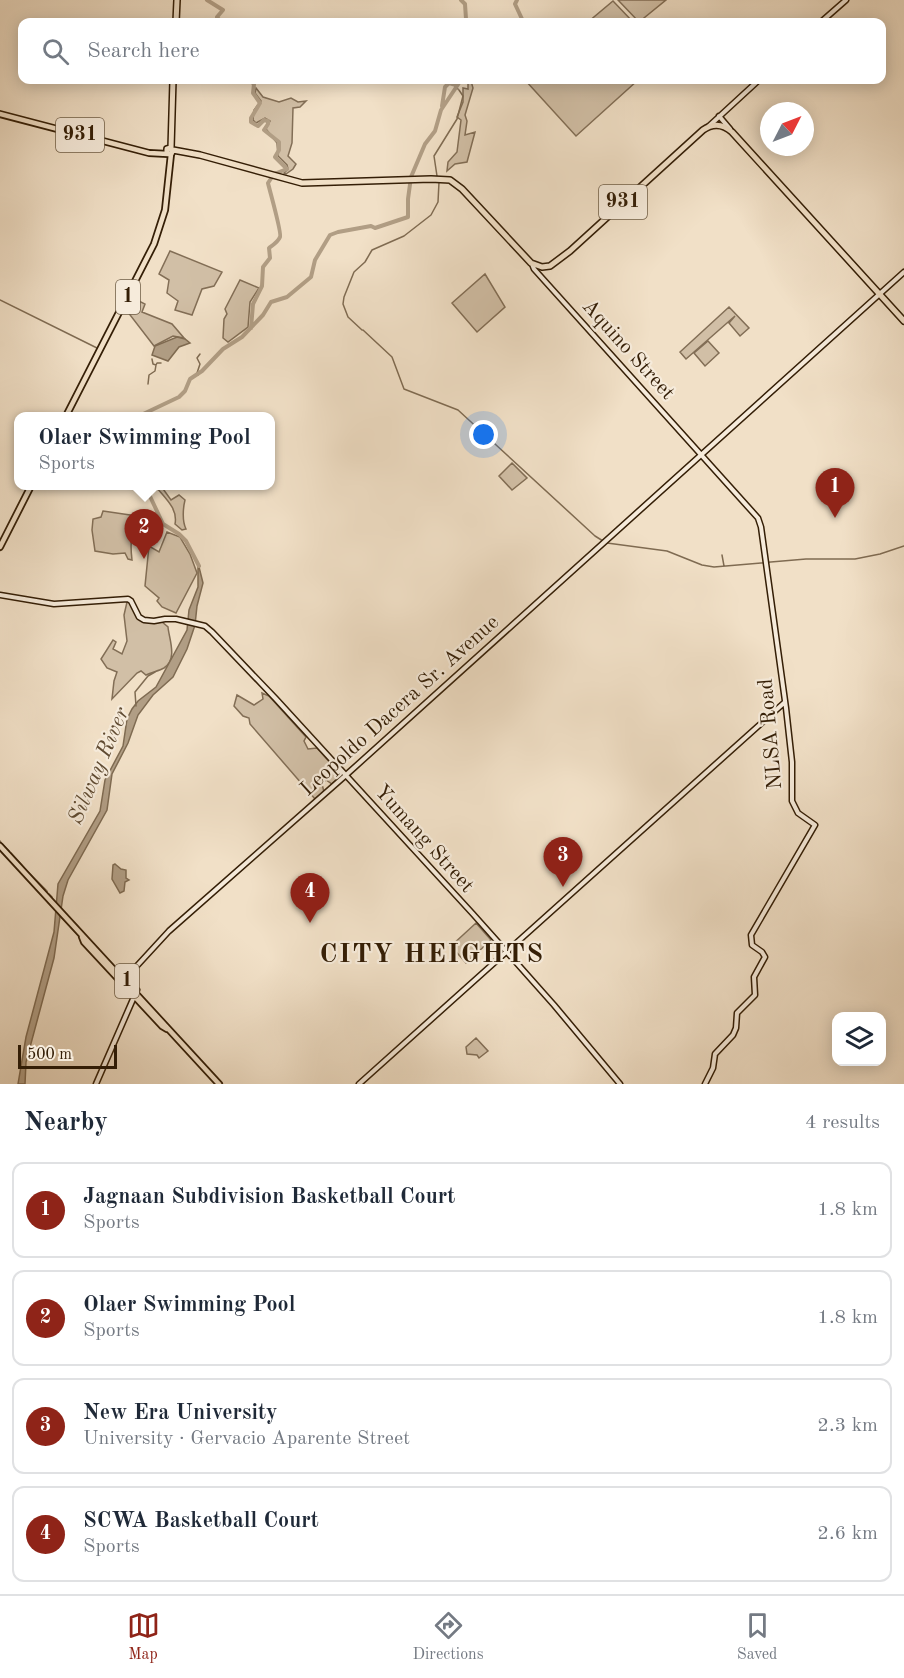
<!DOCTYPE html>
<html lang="en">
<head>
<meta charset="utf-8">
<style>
	:root { --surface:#fff; --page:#f6f6f7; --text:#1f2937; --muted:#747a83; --line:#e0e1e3; --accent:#8f2418 }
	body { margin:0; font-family:"Old Standard TT",serif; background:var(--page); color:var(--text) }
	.controls { position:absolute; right:18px; bottom:18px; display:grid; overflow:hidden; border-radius:12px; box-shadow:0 3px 15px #0003 }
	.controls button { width:54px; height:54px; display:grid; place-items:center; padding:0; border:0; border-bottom:2px solid var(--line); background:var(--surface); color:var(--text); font:30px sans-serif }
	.compass { position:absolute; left:760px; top:102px; width:54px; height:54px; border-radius:50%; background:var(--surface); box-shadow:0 3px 15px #0003; rotate:48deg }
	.scale { position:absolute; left:18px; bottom:15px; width:99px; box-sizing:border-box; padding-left:6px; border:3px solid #341e06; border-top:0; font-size:16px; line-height:21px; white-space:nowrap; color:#341e06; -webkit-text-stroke:4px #f6ebdb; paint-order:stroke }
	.you { position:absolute; left:484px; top:435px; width:21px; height:21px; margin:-15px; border:4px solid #fff; border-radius:50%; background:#1a73e8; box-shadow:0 0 0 9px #1a73e833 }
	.badge { display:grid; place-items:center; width:39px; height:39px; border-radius:50%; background:var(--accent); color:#fff; font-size:20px; font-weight:700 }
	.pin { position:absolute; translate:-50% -50px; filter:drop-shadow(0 2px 3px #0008) }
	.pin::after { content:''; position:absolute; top:32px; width:21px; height:18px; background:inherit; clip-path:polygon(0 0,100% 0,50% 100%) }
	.popup { position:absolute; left:14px; top:412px; width:261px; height:78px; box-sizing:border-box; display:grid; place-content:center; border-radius:12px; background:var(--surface); filter:drop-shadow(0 2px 4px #0005); font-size:20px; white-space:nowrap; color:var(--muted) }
	.popup b { font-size:22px; color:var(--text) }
	.popup::after { content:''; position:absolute; left:50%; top:100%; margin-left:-12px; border:12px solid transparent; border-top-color:var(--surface) }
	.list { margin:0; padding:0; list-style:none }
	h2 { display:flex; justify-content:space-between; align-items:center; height:78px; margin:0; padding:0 24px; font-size:26px }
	h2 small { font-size:20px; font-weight:400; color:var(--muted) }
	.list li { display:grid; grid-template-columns:39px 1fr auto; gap:18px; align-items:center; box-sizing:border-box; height:96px; margin:0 12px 12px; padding:0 12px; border:2px solid var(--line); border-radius:12px }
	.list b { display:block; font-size:22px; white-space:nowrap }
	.list p { margin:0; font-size:20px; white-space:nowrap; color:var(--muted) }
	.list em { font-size:20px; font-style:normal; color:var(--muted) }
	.icon { flex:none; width:33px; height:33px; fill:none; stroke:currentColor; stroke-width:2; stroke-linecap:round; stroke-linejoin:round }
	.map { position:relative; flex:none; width:904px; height:1084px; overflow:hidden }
	.search { position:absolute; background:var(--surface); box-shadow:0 3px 15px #0003; left:18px; right:18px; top:18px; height:66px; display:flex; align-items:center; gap:15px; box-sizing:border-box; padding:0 21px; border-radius:12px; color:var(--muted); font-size:22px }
	.sheet { height:510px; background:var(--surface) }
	nav { display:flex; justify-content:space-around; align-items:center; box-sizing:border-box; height:84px; border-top:2px solid var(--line); background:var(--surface); font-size:16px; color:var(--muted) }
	nav a { display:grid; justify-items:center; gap:3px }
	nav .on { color:var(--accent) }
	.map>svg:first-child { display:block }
	.green { fill:#d1bfa6; stroke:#826e56; stroke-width:1.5 }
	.water { fill:#b19e85; stroke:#7f6b52; stroke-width:1.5 }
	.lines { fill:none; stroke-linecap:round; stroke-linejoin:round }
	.stream { stroke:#7f6b52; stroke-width:1.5 }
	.river { stroke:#b19e85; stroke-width:4 }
	.secondary-casing { stroke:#341e06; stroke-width:7 }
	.primary-casing { stroke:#341e06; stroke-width:8 }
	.highway-casing { stroke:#341e06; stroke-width:8 }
	.secondary { stroke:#f6ebdb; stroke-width:4 }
	.primary { stroke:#f1e0c7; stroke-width:4.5 }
	.highway { stroke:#f1e0c7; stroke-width:5 }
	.labels { text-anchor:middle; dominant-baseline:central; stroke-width:4.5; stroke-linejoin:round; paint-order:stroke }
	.shield { fill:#f6ebdb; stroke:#6e5c46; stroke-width:1.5 }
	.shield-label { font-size:20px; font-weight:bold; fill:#341e06 }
	.street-label { font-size:21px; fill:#341e06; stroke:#f6ebdb }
	.water-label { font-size:22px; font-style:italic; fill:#604b32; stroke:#f6ebdb }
	.district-label { font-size:27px; font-weight:bold; letter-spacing:1.5px; fill:#341e06; stroke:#f6ebdb }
</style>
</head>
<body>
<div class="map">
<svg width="904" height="1084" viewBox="0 0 904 1084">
	<rect width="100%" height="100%" fill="#f1e0c7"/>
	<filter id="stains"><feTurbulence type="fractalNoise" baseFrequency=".00333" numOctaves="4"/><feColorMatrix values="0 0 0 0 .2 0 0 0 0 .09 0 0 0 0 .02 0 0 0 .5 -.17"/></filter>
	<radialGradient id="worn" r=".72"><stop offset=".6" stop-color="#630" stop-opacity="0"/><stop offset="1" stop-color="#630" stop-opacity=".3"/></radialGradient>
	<path class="green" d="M618 0H666L639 22Z
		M613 1 633 22H588Z
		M525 80H638L576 136Z
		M471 81 473 88 465 115 467 121 465 135 475 132 467 162 455 164 447 171 448 162 457 152 461 120 457 117 463 102V88L468 89V84Z
		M256 88 263 97 279 102 291 98 298 102 306 101 300 107 293 108 292 143 288 156 296 164 293 169 286 174 284 173 288 169 287 165 278 156 277 143 266 129 270 121 265 118 256 123 253 120 254 110 261 101 255 93Z
		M170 251 222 272 214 286 202 289 192 315 175 310 178 301 167 293 169 280 159 274Z
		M485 274 505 307 477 332 452 303Z
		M240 280 259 288 250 302 248 327 228 342 223 338 224 319 227 314 225 309Z
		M133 298 145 304 142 312 172 324 184 338 173 336 154 346 127 311Z
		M729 307 749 328 740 336 729 323 735 316 686 359 680 352Z
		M708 341 719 353 705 366 694 353Z
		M512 463 527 478 512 490 499 476Z
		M146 486H161L171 500 179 495 185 500C183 508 182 521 186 529L182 530 175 524C178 509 166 499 157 488L154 487 152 492Z
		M103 511 137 516 147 521C129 529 130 543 132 560L128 559 125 553 113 554 95 551 92 530 93 519 101 517Z
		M167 532 180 537 190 554 197 573 176 613 162 607 157 601 159 598 145 586 149 546 159 552Z
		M127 602H130C139 620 140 625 162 622L168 627C169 639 178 659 164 668 159 671 152 672 146 675L141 671 137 673 112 699 114 681 117 672 107 668 101 659 113 640 116 642 113 649 122 654 127 641 124 615Z
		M262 693 269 696 306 737 304 741 308 749 317 748 341 775 332 784 326 780 322 784 324 792 315 799 250 724 249 718 243 716 234 706 237 695 254 705 263 699Z
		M476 923 491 940 466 963 451 946Z
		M476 1038 488 1051 479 1058 477 1055 467 1054 466 1047Z"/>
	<path class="water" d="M177 337 185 339 190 343 179 347 168 361 152 355 155 346Z
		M198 563 203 583 197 606 195 625 187 649 173 677 153 695 138 715 128 743 112 774 107 810 68 880 63 896 54 958 26 1062 25 1084H18L26 1037 54 932 58 884 100 811 105 780 123 746 127 719 132 709 138 701 156 687 187 630 189 610 198 587Z
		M115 864 121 869 126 870V878L129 880 125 882 124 891 120 893 112 879 113 865Z"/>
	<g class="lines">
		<path class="stream" d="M455 86 458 89
			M437 176 434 156 457 119 463 96 459 90
			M0 300 97 348
			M362 330 348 317 343 304 344 297 354 272 365 262 372 250 404 236 431 215 438 202 439 182
			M363 330 392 357 404 389 458 410 595 536 603 541
			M156 365 157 363H161
			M198 375 197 373 200 364 197 358 200 354
			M148 384 149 375 155 371 156 365 153 364 152 359
			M607 543 667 551 702 565 714 567 806 559H855L880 554 904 546
			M722 555 724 566
			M136 706 135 692 148 676 155 672
			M0 841 2 844
			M3 845 9 851
			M11 853 20 863
			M21 864 26 870
			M27 871 46 890
			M47 891V892
			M49 894 52 897
			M62 910 82 931
			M61 917 79 936"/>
		<path class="river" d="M207 0 223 10 217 17 221 22
			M461 0 465 4 466 19 464 22
			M517 0 515 4 522 19V22
			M249 80 254 84 253 93 260 103 251 118V122L258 126 264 120 268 121V124L264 130 279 142V150L275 157 287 169 274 174 268 183C270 192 282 233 280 237 278 242 273 245 269 248L270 258 263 267 262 286 253 304 251 328
			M442 106 445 87 449 83 456 85
			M139 416 179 397 185 391 190 379 202 371 223 349 242 337 263 315 271 302 287 297 311 277 315 260 330 235 338 232 371 226 375 228 408 217V199L411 177 425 144 435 131 441 110 461 80
			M143 486 148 492 163 524 179 534 186 541 199 566"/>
		<defs>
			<path id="secondary" d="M821 22 846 0
				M719 116 730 129
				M709 126 759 80
				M532 264 534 269 758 518 761 527 786 708 792 762V801L798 813 815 825 751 935 752 945 762 952 765 957 754 977 755 995 737 1013 736 1028 733 1035 715 1054 713 1068 705 1084
				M0 595 54 604 128 599 131 601 139 617 144 620 154 621 165 619H176L205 626 212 632 276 699 473 914 554 1005 620 1084
				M123 981 169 931 346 775 904 272
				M96 1084 137 990
				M359 1084 785 702"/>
			<path id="primary" d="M0 114 149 153 168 154
				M66 416 154 244 165 210 171 154
				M0 547 31 486
				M0 846 219 1084
				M82 937 84 942 162 1026 167 1029"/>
			<path id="highway" d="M176 22 177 0
				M171 148 173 80
				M171 148 167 149V153L171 154 173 150
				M173 150 200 155 302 183 431 179 450 180 462 189 531 263 542 267 550 266 570 251 703 130C713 123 723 124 732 132L904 321"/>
		</defs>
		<use href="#secondary" class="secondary-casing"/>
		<use href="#primary" class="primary-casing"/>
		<use href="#highway" class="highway-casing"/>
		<use href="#secondary" class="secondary"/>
		<use href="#primary" class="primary"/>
		<use href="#highway" class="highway"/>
	</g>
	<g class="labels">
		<g class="shield">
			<rect x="56" y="118" width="48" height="34" rx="4.5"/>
			<rect x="599" y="185" width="48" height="34" rx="4.5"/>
			<rect x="116" y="280" width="24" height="34" rx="4.5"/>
			<rect x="115" y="964" width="24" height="34" rx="4.5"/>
		</g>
		<g class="shield-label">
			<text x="80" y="135">931</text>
			<text x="623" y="202">931</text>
			<text x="128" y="297">1</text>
			<text x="127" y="981">1</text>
		</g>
		<g class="street-label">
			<text transform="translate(628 350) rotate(48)">Aquino Street</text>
			<text transform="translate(400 706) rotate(-42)">Leopoldo Dacera Sr. Avenue</text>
			<text transform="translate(771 734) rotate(-95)">NLSA Road</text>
			<text transform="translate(424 839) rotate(48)">Yumang Street</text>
		</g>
		<g class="water-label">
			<text transform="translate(99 766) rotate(-67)">Silway River</text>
		</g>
		<g class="district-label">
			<text x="432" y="954">CITY HEIGHTS</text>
		</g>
	</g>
	<rect width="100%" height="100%" filter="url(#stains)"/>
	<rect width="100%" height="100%" fill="url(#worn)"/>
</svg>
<div class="controls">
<button><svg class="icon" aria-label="layers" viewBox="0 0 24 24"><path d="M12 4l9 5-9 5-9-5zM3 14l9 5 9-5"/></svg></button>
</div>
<svg class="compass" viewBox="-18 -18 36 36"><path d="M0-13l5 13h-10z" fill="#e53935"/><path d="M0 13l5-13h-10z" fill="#747a83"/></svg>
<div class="scale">500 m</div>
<div class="you"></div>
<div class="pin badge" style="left:835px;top:518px">1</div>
<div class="pin badge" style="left:144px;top:559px">2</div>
<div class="popup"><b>Olaer Swimming Pool</b>Sports</div>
<div class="pin badge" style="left:563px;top:887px">3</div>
<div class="pin badge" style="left:310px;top:923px">4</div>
<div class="search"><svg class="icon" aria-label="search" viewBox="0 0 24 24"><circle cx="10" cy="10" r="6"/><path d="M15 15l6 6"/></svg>Search here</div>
</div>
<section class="sheet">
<h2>Nearby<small>4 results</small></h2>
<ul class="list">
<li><span class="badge">1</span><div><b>Jagnaan Subdivision Basketball Court</b><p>Sports</p></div><em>1.8 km</em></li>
<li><span class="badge">2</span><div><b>Olaer Swimming Pool</b><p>Sports</p></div><em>1.8 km</em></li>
<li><span class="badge">3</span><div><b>New Era University</b><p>University · Gervacio Aparente Street</p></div><em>2.3 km</em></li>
<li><span class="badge">4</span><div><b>SCWA Basketball Court</b><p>Sports</p></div><em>2.6 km</em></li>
</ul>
</section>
<nav>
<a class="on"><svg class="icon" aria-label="map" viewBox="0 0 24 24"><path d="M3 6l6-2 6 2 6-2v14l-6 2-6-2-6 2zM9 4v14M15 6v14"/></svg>Map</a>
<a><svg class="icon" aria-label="directions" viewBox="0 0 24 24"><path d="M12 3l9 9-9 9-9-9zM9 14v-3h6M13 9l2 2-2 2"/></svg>Directions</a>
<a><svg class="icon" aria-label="saved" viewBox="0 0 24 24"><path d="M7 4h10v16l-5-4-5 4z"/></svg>Saved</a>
</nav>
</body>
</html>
